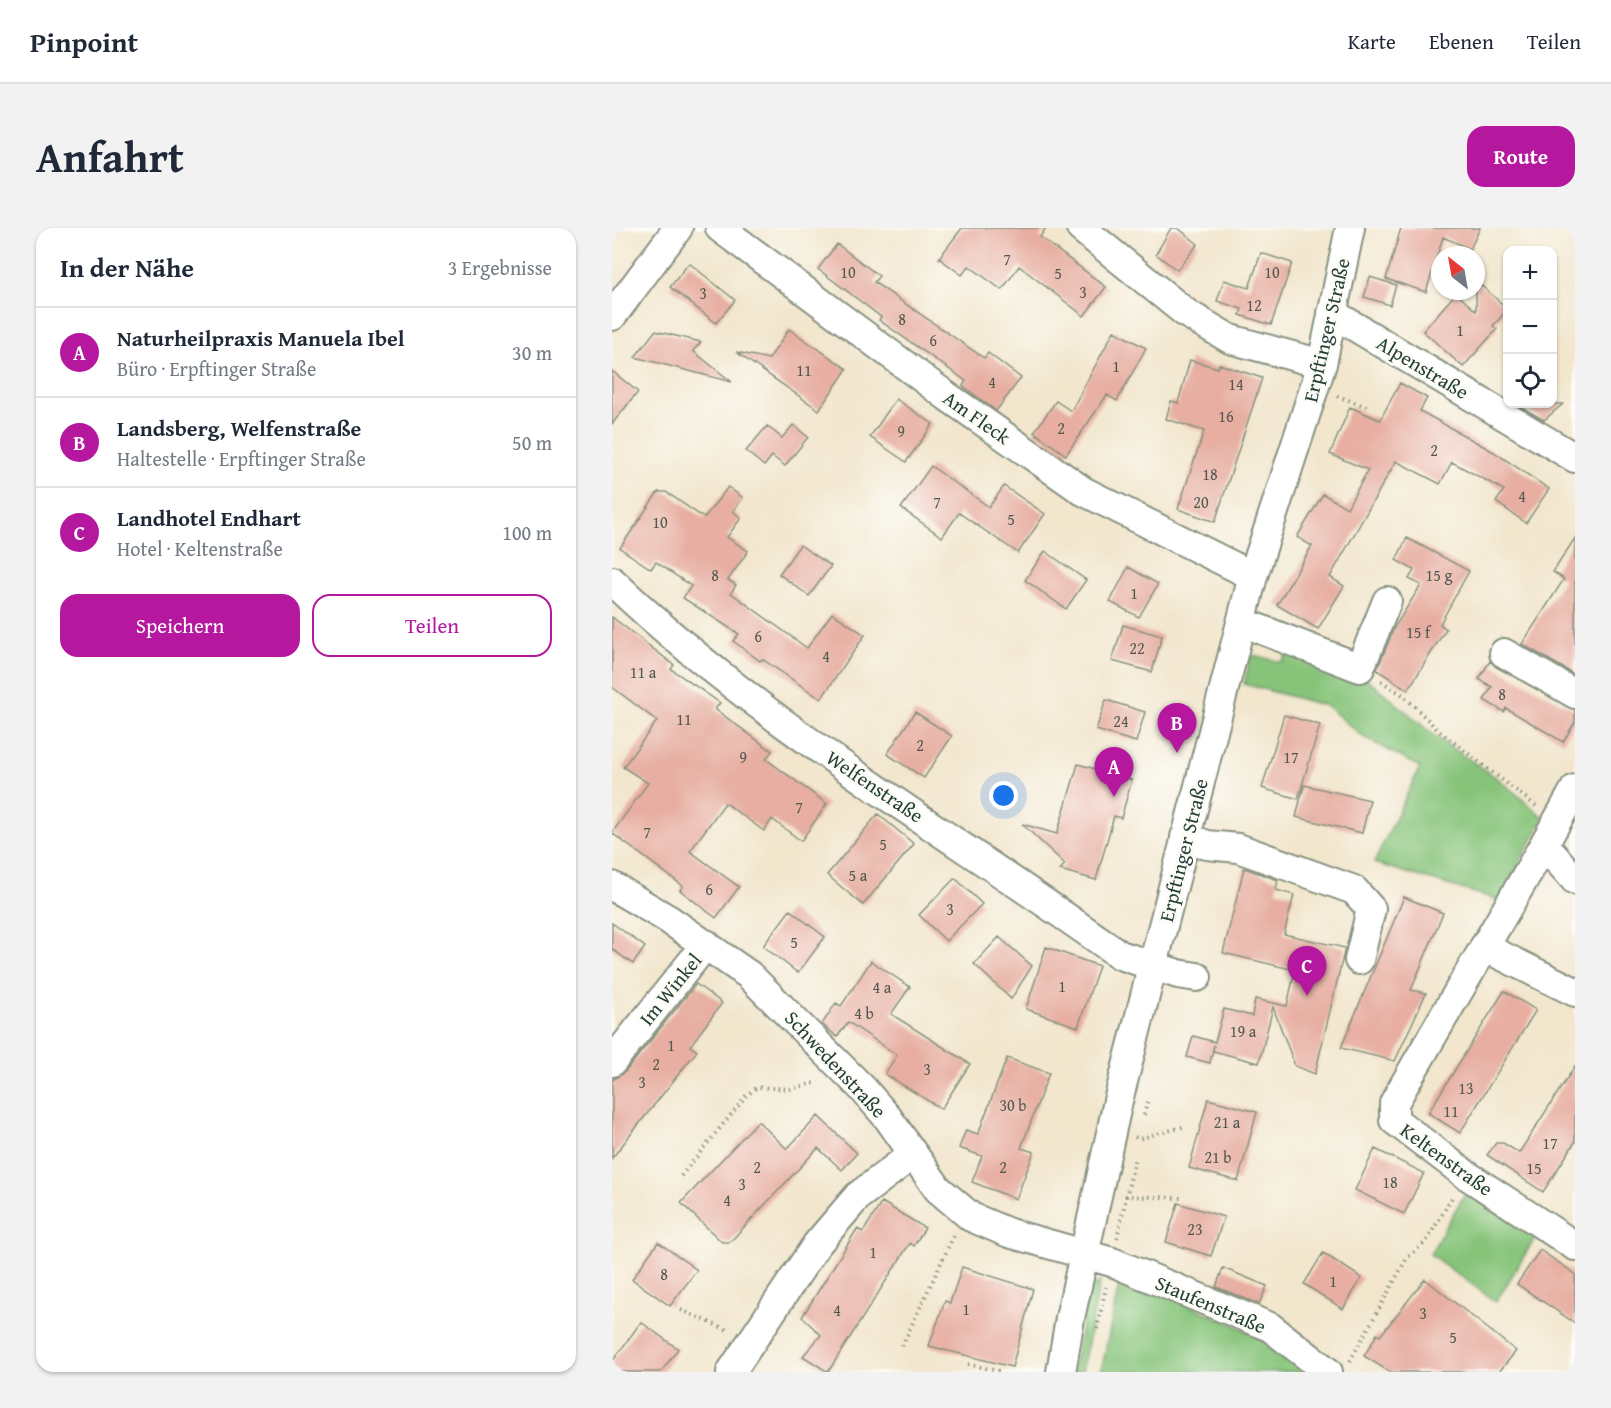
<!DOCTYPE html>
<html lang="de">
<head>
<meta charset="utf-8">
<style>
	:root { --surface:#fff; --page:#f2f2f3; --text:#1f2937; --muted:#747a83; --line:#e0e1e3; --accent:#b5179e }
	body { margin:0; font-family:"Gentium Book Plus",serif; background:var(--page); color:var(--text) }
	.controls { position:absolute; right:18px; top:18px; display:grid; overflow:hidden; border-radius:12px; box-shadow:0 2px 4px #0004 }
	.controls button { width:54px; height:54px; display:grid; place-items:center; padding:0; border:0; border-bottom:2px solid var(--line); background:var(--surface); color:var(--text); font:30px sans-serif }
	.compass { position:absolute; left:819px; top:18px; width:54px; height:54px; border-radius:50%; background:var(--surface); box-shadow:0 2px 4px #0004; rotate:329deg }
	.you { position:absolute; left:392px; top:568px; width:21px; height:21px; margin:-15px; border:4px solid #fff; border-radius:50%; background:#1a73e8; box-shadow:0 0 0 9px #1a73e833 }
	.badge { display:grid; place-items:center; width:39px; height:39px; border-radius:50%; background:var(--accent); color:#fff; font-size:20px; font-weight:700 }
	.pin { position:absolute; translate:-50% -50px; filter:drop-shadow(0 2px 3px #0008) }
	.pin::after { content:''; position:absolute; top:32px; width:21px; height:18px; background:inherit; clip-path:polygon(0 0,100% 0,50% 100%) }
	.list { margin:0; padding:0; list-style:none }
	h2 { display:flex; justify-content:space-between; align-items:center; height:78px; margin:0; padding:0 24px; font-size:26px }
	h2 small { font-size:20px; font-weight:400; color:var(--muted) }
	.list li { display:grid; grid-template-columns:39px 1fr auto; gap:18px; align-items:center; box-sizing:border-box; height:90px; padding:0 24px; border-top:2px solid var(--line) }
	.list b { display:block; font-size:22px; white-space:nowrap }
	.list p { margin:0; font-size:20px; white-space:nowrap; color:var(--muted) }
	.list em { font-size:20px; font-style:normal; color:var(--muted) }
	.actions { display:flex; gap:12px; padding:18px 24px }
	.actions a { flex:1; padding:14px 0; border:2px solid var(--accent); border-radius:18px; text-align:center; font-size:21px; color:var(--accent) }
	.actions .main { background:var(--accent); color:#fff }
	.icon { flex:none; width:33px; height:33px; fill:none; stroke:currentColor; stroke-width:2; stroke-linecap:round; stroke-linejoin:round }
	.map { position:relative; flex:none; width:963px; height:1144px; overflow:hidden; border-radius:18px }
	header { display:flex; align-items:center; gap:36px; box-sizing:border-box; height:84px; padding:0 30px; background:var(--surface); border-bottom:2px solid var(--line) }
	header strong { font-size:28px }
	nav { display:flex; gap:33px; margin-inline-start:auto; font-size:21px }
	.intro { display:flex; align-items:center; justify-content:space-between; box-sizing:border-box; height:144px; padding:0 36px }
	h1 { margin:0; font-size:42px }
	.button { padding:15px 27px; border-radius:18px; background:var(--accent); color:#fff; font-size:21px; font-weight:700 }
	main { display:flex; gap:36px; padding:0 36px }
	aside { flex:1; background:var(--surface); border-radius:18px; box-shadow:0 2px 4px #0004 }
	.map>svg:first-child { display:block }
	.green { fill:#87c47a; stroke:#538057; stroke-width:1.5 }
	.building { fill:#e7aea1 }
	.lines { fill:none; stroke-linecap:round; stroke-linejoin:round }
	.minor-casing { stroke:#889280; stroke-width:32 }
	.path { stroke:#889280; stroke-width:4; stroke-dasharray:1.5 4.5; stroke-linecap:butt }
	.minor { stroke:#fff; stroke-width:28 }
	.labels { text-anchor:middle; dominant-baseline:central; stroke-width:6; stroke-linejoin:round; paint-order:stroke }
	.number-label { font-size:16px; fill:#51594f }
	.street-label { font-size:20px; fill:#1f3d34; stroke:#fdfcf7 }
</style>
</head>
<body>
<header>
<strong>Pinpoint</strong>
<nav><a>Karte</a><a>Ebenen</a><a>Teilen</a></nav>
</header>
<div class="intro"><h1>Anfahrt</h1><a class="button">Route</a></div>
<main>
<aside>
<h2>In der Nähe<small>3 Ergebnisse</small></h2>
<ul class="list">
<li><span class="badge">A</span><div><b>Naturheilpraxis Manuela Ibel</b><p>Büro · Erpftinger Straße</p></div><em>30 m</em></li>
<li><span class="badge">B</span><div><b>Landsberg, Welfenstraße</b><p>Haltestelle · Erpftinger Straße</p></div><em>50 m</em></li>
<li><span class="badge">C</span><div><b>Landhotel Endhart</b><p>Hotel · Keltenstraße</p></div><em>100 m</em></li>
</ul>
<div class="actions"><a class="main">Speichern</a><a>Teilen</a></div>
</aside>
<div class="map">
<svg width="963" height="1144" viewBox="0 0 963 1144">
	<rect width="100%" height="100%" fill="#fdfcf7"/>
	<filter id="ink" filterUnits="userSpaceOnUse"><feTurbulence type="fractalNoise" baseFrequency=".0167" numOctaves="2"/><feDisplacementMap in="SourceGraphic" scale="12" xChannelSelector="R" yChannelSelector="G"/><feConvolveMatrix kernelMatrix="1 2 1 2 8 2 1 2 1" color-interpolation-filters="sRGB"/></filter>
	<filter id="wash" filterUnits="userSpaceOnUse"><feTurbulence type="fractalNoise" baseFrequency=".008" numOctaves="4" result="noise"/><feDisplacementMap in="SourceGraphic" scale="24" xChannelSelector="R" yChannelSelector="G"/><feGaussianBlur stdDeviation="1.35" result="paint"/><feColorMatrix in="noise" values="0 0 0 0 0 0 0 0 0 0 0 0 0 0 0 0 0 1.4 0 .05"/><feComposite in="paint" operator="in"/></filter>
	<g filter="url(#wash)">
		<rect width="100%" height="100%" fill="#f2e6cd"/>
		<path class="green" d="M678 417 748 445 824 509 888 552 932 590 887 672 762 635 808 539 751 509 715 478 632 456 639 427 670 434Z
			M855 962 925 1007 884 1074 818 1026Z
			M509 1047 652 1110 707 1144H489Z
			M488 1054 470 1144H460L477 1061Z"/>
		<g id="blocks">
			<path class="building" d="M350 0H434L428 9 494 59 472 88 407 38 390 62 357 38 350 47 327 30Z
				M559 0H566L586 16 565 42 544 26Z
				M789 0H868L858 21 831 9 814 64 774 51Z
				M225 16 267 48 262 54 372 130 376 125 409 150 384 183 351 158 354 153 267 92 269 89 206 41Z
				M649 25 680 35 659 97 628 87 630 81 605 73 612 52 637 60Z
				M77 35 123 72 104 95 58 59Z
				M758 49 784 57 778 77 752 69Z
				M864 53 896 81 881 98 885 101 851 139 811 103 844 65 864 83Z
				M177 101 235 141 207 182 124 124 157 131Z
				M43 103 89 114 81 123 120 154 23 129Z
				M502 103 534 120 505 173 495 167 454 227 422 204 444 173 459 183Z
				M578 132 606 140 607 136 650 150 603 294 566 281 592 203 554 191 559 173 566 175Z
				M0 143 26 164 0 196Z
				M788 155 815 170 808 183 882 224 937 261 914 295 884 274 892 262 840 234 828 256 784 233 718 349 732 358 706 401 665 377 700 318 685 309 711 266 735 280 756 242 718 226 738 179 768 192Z
				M284 171 321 196 294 234 258 209Z
				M904 176H951L932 192Z
				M181 197 196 209 173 238 160 228 152 238 134 223 155 198 170 210Z
				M319 238 377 279 392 258 433 286 406 325 347 285 330 309 289 280Z
				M116 259 131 270 121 283 129 290 115 309 136 323 116 352 124 357 119 365 195 420 220 385 253 407 209 471 150 431 148 433 121 413 127 406 71 370 79 358 44 334 39 341 8 320 46 264H54L92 290Z
				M795 310 857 343 828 396 834 401 796 462 765 442 782 400 809 357 797 351 802 342 784 332Z
				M963 310V447L910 416 952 351 941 344Z
				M188 317 219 338 197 368 167 346Z
				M433 323 474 352 454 381 413 352Z
				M516 339 546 356 527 389 498 374Z
				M0 389 62 437 59 441 108 475 103 481 160 523 154 531 215 576 189 613 160 591 152 603 113 575 78 623 127 659 104 690 68 662 71 658 0 605 36 555 11 539 45 493 0 459Z
				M511 397 550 408 540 444 500 433Z
				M878 433 884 439 963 482V494L951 514 894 480 892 484 872 472 880 459 867 451Z
				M494 472 533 484 524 514 484 502Z
				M303 484 340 508 312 550 275 526Z
				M672 487 708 497 686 571 650 560Z
				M466 536 520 552 509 590 502 588 484 652 448 642 453 636 410 596 445 606Z
				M692 557 758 572 750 605 684 589Z
				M266 586 302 616 251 677 215 647Z
				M632 640 666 652 664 662 682 667 672 706 733 720 703 846 683 838 661 779 647 835 601 823 602 817 598 835 575 829 581 808 603 814 612 781 640 788 643 771 675 778 683 742 611 725Z
				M343 650 370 676 334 713 307 687Z
				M792 669 831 685 799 762 814 765 783 833 729 820Z
				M178 682 213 709 186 745 151 718Z
				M0 695 33 719 21 736 0 721Z
				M387 709 420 738 399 771 362 736Z
				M434 719 487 738 466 799 414 781Z
				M259 733 298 759 279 786 358 836 329 881 273 846 285 827 236 794 225 809 210 796 224 775 229 778Z
				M84 756 110 775 78 818 85 823 0 930V852L13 844Z
				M892 763 924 782 848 905 816 885Z
				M395 830 437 845 409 920 422 924 404 971 360 954 370 928 347 920 354 902 366 906Z
				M963 838V914L931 964 875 927 884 915H891L907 925Z
				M596 871 645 884 626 953 577 940Z
				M206 888 245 925 230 942 206 920 118 1014H110L69 975 146 893 175 921Z
				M763 921 812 945 792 986 743 962Z
				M270 974 313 1000 302 1018 298 1015 216 1144 191 1128 209 1107 190 1089 245 1001 251 1004Z
				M566 975 612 989 599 1028 554 1014Z
				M46 1014 85 1042 58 1078 20 1051Z
				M928 1022 963 1046V1095L905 1056Z
				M711 1025 750 1050 731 1081 692 1056Z
				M350 1039 421 1061 400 1139 317 1118 333 1073 338 1075Z
				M611 1040 655 1058 647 1076 604 1059Z
				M813 1051 904 1123 887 1144H778L752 1128 765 1106 768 1108Z
				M29 1094 66 1121 49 1144H8L0 1138V1134Z"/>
		</g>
	</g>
	<g filter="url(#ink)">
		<use href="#blocks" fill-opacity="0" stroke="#889280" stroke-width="1.5"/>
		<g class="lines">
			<defs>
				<path id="minor" d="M108 0 336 169 471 263 641 348
					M469 0 574 85 618 111 710 136
					M720 85 963 230
					M0 88 66 0
					M0 353C152 499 338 605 508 727L566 746 585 749
					M630 394 748 440 775 373
					M892 425 963 466
					M963 561C905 667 841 770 782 875V892L853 946 963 1018
					M573 609 595 617 626 620 742 662 759 681 747 732
					M933 618 963 652
					M0 658 56 691 137 747 251 861 276 890 326 961 359 989 397 1005 500 1034 658 1099 716 1144
					M872 719 963 764
					M0 834 94 716
					M119 1144 205 1016 246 968 300 927
					M449 1144 458 1090 506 873 641 348 710 136 738 0"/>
			</defs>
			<use href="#minor" class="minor-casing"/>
			<path class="path" d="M725 168 756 179
				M769 453 791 467 827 503 924 578
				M532 887 536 871
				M523 909 527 911 574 898
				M69 948 134 868 145 859 178 861 207 854
				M513 968 570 970
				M505 1010 523 930
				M69 1082 118 1103
				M485 1101 494 1059
				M290 1118 342 1007
				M738 1133 795 1030 814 1014 841 968
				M356 1136 390 1144"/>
			<use href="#minor" class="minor"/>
		</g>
	</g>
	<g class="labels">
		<g class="number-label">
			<text x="395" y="31">7</text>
			<text x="236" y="44">10</text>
			<text x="660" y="44">10</text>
			<text x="446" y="45">5</text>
			<text x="471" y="64">3</text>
			<text x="91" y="65">3</text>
			<text x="642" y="77">12</text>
			<text x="290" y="91">8</text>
			<text x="848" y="102">1</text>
			<text x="321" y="112">6</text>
			<text x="504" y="138">1</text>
			<text x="192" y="142">11</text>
			<text x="380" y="154">4</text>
			<text x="624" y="156">14</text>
			<text x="614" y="188">16</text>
			<text x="449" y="200">2</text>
			<text x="289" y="203">9</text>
			<text x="822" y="222">2</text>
			<text x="598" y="246">18</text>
			<text x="910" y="268">4</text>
			<text x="325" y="274">7</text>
			<text x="589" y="274">20</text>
			<text x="399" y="291">5</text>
			<text x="48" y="294">10</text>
			<text x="103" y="347">8</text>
			<text x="827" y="347">15 g</text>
			<text x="522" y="365">1</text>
			<text x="806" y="404">15 f</text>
			<text x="146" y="408">6</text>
			<text x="525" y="420">22</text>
			<text x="214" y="428">4</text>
			<text x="31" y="444">11 a</text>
			<text x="890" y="466">8</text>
			<text x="72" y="491">11</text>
			<text x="509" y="493">24</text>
			<text x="308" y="517">2</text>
			<text x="131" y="529">9</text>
			<text x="679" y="529">17</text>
			<text x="187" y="579">7</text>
			<text x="35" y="604">7</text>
			<text x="271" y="616">5</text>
			<text x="246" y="647">5 a</text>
			<text x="97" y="661">6</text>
			<text x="338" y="681">3</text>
			<text x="182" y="714">5</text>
			<text x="450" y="758">1</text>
			<text x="270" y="759">4 a</text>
			<text x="252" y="785">4 b</text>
			<text x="631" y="803">19 a</text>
			<text x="59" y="817">1</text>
			<text x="44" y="836">2</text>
			<text x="315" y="841">3</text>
			<text x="30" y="854">3</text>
			<text x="854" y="860">13</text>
			<text x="401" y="877">30 b</text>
			<text x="839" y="883">11</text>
			<text x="615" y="894">21 a</text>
			<text x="938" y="915">17</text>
			<text x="606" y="929">21 b</text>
			<text x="145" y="939">2</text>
			<text x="391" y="939">2</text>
			<text x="922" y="940">15</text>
			<text x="778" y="954">18</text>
			<text x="130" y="956">3</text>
			<text x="115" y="972">4</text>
			<text x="583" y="1001">23</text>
			<text x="261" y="1024">1</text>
			<text x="52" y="1046">8</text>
			<text x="721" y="1053">1</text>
			<text x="354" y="1081">1</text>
			<text x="225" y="1082">4</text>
			<text x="811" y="1085">3</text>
			<text x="841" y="1109">5</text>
		</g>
		<g class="street-label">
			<text transform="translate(714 102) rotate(-77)">Erpftinger Straße</text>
			<text transform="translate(811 139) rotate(31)">Alpenstraße</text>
			<text transform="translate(365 189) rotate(35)">Am Fleck</text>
			<text transform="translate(263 558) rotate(34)">Welfenstraße</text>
			<text transform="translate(571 622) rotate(-76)">Erpftinger Straße</text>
			<text transform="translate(58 761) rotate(-51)">Im Winkel</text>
			<text transform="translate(224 836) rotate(47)">Schwedenstraße</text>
			<text transform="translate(835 931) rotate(36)">Keltenstraße</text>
			<text transform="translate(599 1076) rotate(23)">Staufenstraße</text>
		</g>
	</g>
</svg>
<div class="controls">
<button>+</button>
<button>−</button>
<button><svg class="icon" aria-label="locate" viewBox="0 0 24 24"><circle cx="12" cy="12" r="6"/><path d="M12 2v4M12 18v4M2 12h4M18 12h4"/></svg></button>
</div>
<svg class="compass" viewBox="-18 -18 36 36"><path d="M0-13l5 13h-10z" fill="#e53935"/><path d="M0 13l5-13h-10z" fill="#747a83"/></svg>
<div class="you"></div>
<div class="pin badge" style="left:502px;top:569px">A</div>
<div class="pin badge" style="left:565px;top:525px">B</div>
<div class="pin badge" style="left:695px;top:768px">C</div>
</div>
</main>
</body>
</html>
